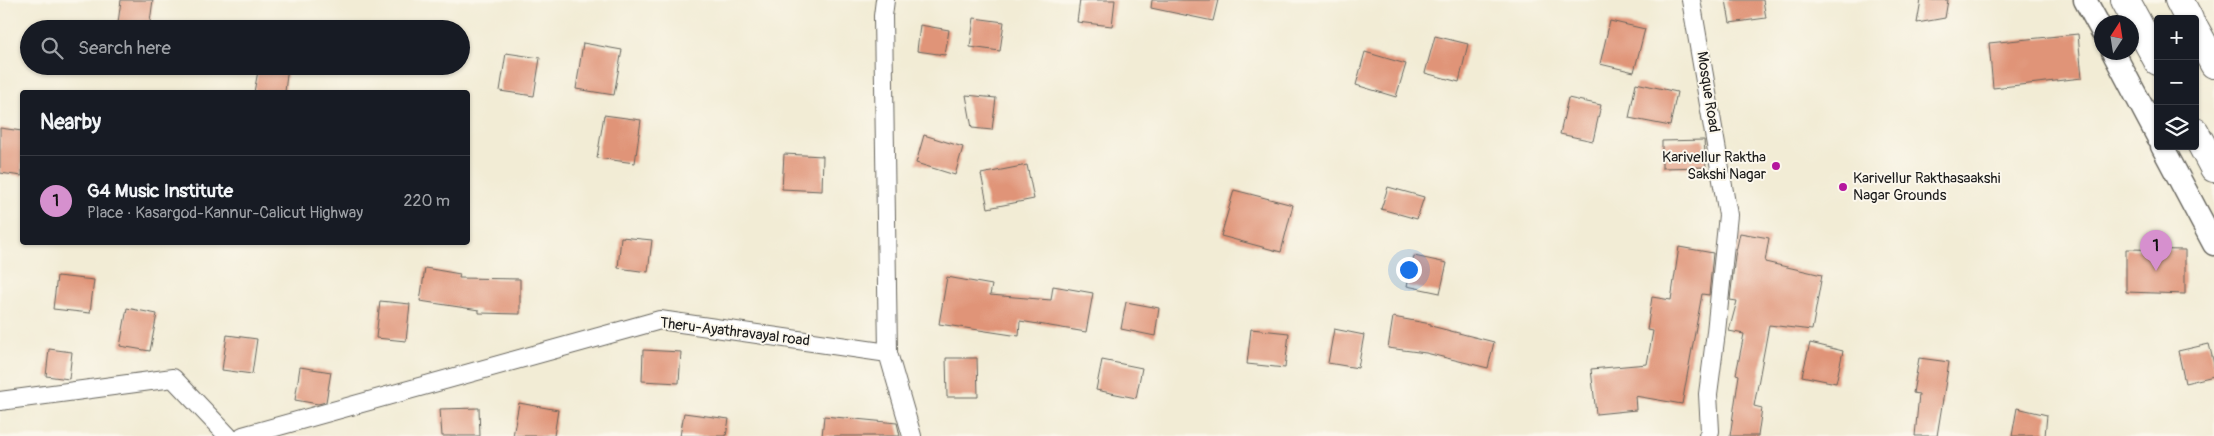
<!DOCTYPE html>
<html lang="en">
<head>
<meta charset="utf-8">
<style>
	:root { --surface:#171b24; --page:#20242c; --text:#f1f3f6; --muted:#9ea1a6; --line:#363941; --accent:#d690ce }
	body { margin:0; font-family:Pangolin,sans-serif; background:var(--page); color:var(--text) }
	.controls { position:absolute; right:15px; top:15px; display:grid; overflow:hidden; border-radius:5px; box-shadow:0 1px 4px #0004 }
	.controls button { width:45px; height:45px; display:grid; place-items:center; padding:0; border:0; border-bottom:1px solid var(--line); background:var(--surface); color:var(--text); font:25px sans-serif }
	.compass { position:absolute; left:2094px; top:15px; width:45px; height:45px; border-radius:50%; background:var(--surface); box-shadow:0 1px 4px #0004; rotate:12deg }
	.you { position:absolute; left:1408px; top:269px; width:18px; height:18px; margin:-12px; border:4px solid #fff; border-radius:50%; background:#1a73e8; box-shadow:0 0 0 8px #1a73e833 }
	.badge { display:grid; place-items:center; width:32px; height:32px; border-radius:50%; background:var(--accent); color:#111; font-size:16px; font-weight:700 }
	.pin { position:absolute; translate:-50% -41px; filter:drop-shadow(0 1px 2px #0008) }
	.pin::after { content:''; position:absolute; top:26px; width:18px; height:15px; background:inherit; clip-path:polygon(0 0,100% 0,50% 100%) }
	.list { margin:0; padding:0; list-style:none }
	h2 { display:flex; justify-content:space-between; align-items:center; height:65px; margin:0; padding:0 20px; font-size:21px }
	h2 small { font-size:16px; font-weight:400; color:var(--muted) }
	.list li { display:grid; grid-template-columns:32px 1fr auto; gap:15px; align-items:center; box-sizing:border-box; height:90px; padding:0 20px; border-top:1px solid var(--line) }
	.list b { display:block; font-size:19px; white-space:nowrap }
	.list p { margin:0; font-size:16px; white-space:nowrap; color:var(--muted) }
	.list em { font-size:16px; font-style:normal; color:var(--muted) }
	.icon { flex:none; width:28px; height:28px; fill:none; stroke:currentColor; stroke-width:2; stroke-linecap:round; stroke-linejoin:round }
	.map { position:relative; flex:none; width:2214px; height:436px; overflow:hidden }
	.search { position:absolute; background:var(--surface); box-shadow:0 1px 4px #0004; left:20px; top:20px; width:450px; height:55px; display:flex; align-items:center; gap:12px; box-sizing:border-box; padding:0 18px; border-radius:28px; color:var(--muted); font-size:19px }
	.panel { position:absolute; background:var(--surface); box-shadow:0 1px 4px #0004; left:20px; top:90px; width:450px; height:155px; border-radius:5px }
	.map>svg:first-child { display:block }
	.building { fill:#e09478 }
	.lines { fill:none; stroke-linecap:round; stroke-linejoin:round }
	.minor-casing { stroke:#67655d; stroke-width:20 }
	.tertiary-casing { stroke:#67655d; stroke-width:25 }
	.trunk-casing { stroke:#67655d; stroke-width:30 }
	.minor { stroke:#fff; stroke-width:18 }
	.tertiary { stroke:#fff; stroke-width:22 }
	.trunk { stroke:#fff; stroke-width:28 }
	.poi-dot { fill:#b5179e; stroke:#fbf7ec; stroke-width:2 }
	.labels { text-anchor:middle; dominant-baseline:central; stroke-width:4; stroke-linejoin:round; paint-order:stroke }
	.street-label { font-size:15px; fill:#1c1c1c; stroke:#fbf7ec }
	.poi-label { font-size:15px; fill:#1c1c1c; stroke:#fbf7ec; text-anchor:end }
</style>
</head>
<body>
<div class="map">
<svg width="2214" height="436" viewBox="0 0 2214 436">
	<rect width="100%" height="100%" fill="#fbf7ec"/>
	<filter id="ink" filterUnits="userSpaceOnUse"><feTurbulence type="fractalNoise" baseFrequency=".02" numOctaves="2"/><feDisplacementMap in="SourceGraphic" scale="10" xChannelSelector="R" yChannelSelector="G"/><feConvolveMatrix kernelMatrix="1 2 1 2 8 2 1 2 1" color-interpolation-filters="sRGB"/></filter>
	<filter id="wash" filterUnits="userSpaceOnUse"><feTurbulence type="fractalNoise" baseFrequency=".0096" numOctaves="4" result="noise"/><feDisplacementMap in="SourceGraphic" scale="20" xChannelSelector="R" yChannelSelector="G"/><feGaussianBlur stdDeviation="1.12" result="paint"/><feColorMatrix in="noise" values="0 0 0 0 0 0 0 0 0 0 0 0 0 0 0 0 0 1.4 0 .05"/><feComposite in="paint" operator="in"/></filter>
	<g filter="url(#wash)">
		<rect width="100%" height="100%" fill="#f2ecd5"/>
		<g id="blocks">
			<path class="building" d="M121 0H153L149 29 118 23Z
				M1080 0H1115L1112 26 1077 22Z
				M1152 0H1218L1213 21 1151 8Z
				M1726 0H1763L1766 18 1730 23Z
				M1921 0H1948L1945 18 1917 23Z
				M974 18 1004 22 1000 51 970 47Z
				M1610 21 1645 29 1634 72 1600 64Z
				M920 25 949 30 945 55 917 51Z
				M2078 34 2082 78 1993 88 1989 43Z
				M1435 36 1468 44 1459 82 1425 73Z
				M583 43 622 50 614 95 576 89Z
				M1365 52 1406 64 1396 97 1356 85Z
				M506 53 540 58 534 96 500 91Z
				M259 66H288L285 92H254Z
				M1636 83 1677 92 1670 126 1629 118Z
				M966 95 996 98 992 130 972 128Z
				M1568 98 1601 105 1593 141 1560 134Z
				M604 115 641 120 635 163 597 158Z
				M0 128 22 131V176L0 173Z
				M924 135 963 147 955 175 916 163Z
				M1704 140 1706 167 1662 168V141Z
				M784 154 823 156 822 191 782 189Z
				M1027 165 1034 199 988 208 981 174Z
				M1388 187 1424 197 1417 219 1381 209Z
				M1234 190 1293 205 1281 252 1221 236Z
				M1740 233 1769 238 1765 262 1822 275 1812 330 1769 325 1754 406 1762 408 1758 436H1730L1739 375 1736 374 1744 334 1729 331 1737 301 1730 300 1735 256Z
				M621 237 652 240 648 272 618 268Z
				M1679 247 1713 253 1709 295 1702 294 1682 404 1635 396 1636 410 1596 414 1591 369 1647 364 1653 331 1647 330 1652 297 1671 300Z
				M2126 249 2185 250V294L2126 292Z
				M1414 256 1447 263 1440 293 1407 286Z
				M425 268 460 274 459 278 520 279V314L479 313V310L420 301Z
				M57 276 94 280 90 313 53 309Z
				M947 277 992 285 990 295 1051 300 1053 286 1093 293 1086 332 1020 321 1019 336 939 324Z
				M380 301 410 304 406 341 376 338Z
				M1126 302 1159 308 1155 336 1121 329Z
				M127 308 157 314 150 351 120 346Z
				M1393 317 1431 324V326L1494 342 1488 368 1426 353 1388 348Z
				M1251 329 1289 333 1285 368 1247 364Z
				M1334 329 1364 335 1358 368 1328 363Z
				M227 335 257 339 252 374 222 370Z
				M1810 343 1843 351 1836 383 1802 376Z
				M2209 344 2214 364V376L2185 383 2178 351Z
				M49 349 72 352 69 379 46 376Z
				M643 350 681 352 679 383 642 381Z
				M946 358H977L978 397H947Z
				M1919 358 1949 362 1937 436H1915L1919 394 1913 393Z
				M1102 360 1142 368 1136 398 1096 390Z
				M300 367 331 372 326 402 318 404 295 400Z
				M519 403 558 410 554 436H513Z
				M479 408 480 436H442L440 409Z
				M2017 408 2047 415 2045 436H2012Z
				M684 413 729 419 726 436H680Z
				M824 416 897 423 900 436H822Z"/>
		</g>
	</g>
	<g filter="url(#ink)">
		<use href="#blocks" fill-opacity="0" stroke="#67655d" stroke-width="1"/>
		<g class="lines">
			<defs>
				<path id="minor" d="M1691 0 1728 215 1716 332 1708 394 1710 431 1708 436
					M888 353 912 436
					M0 401 173 378 228 436
					M243 436 660 320 888 353 883 16 885 0"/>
				<path id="tertiary" d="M2085 0 2102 31
					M2113 52 2158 137
					M2162 146 2214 244"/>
				<path id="trunk" d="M2125 0 2158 61
					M2179 0 2189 19
					M2195 29 2214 64
					M2195 132 2214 168"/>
			</defs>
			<use href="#minor" class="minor-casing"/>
			<use href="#tertiary" class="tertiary-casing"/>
			<use href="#trunk" class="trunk-casing"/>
			<use href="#minor" class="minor"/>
			<use href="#tertiary" class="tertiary"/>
			<use href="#trunk" class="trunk"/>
		</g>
	</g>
	<g class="poi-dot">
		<circle cx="1776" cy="166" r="5"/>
		<circle cx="1843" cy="187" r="5"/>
	</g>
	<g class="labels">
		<g class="street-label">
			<text transform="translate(1708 92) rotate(81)">Mosque Road</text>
			<text transform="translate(735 332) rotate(7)">Theru-Ayathravayal road</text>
		</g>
		<g class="poi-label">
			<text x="1766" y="157">Karivellur Raktha<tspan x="1766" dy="17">Sakshi Nagar</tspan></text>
			<text x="1853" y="178" text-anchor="start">Karivellur Rakthasaakshi<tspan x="1853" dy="17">Nagar Grounds</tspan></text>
		</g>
	</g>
</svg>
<div class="controls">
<button>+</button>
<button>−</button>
<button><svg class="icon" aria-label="layers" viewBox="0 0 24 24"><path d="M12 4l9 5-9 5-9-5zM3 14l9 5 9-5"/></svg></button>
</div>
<svg class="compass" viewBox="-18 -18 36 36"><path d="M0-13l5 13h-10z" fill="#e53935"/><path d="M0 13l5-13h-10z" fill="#9ea1a6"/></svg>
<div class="you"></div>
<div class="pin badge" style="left:2156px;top:271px">1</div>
<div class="search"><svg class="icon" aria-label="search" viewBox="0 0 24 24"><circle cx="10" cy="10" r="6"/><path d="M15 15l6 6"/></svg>Search here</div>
<section class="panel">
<h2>Nearby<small></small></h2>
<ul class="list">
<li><span class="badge">1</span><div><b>G4 Music Institute</b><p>Place · Kasargod-Kannur-Calicut Highway</p></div><em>220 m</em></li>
</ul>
</section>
</div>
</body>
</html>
